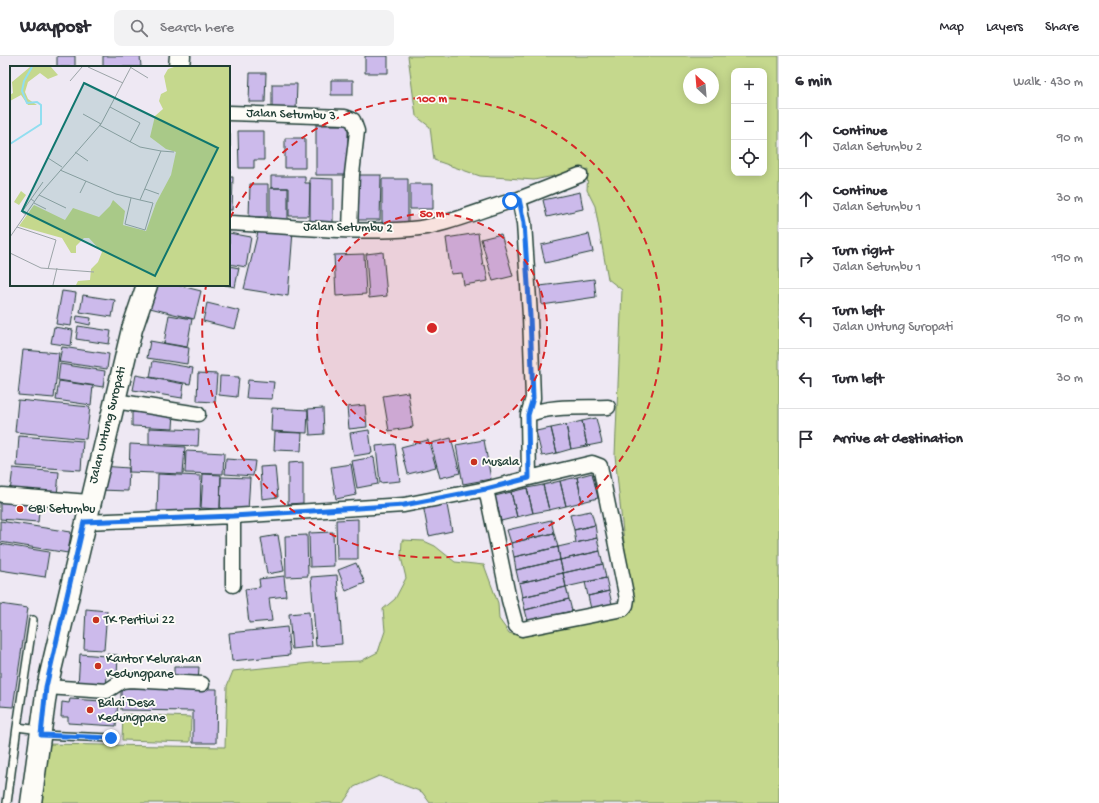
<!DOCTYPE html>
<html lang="en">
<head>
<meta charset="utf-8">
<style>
	:root { --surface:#fff; --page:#f2f2f3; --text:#2b2b33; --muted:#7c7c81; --line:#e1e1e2 }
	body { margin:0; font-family:"Gochi Hand",sans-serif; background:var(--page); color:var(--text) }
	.controls { position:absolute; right:12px; top:12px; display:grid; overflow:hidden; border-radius:8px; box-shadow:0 2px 10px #0003 }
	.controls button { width:36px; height:36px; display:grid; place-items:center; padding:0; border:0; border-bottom:1px solid var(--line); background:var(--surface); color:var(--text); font:20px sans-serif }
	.compass { position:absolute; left:683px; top:12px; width:36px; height:36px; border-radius:50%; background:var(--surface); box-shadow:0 2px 10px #0003; rotate:334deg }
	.stop { position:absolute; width:12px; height:12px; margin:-9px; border:3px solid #1a73e8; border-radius:50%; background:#fff }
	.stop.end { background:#1a73e8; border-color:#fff; box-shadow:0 1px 4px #0008 }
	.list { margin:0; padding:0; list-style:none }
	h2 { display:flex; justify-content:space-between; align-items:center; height:52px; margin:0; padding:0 16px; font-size:17px }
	h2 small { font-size:13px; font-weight:400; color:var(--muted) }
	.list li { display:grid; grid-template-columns:26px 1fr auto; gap:12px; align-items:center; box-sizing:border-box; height:60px; padding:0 16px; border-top:1px solid var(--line) }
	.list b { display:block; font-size:15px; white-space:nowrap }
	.list p { margin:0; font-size:13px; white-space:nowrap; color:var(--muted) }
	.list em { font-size:13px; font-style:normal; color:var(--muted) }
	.icon { flex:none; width:22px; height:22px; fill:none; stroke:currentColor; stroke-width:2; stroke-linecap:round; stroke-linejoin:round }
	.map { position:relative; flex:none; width:779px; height:747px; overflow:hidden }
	header { display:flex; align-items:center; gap:24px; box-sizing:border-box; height:56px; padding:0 20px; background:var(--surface); border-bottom:1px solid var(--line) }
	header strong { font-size:19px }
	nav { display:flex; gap:22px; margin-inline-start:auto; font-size:14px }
	.search { width:280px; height:36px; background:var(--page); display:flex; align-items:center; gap:10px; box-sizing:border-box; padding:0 14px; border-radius:8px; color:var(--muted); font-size:15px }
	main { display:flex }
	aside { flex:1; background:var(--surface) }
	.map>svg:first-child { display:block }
	.green { fill:#c5d88d; stroke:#728a60; fill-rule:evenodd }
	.building { fill:#ccbaeb; stroke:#1f3d34 }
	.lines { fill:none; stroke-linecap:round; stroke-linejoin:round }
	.lane-casing { stroke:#1f3d34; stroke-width:10 }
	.street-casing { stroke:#1f3d34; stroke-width:17 }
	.secondary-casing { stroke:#1f3d34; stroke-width:23 }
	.lane { stroke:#fdfcf7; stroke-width:7 }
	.street { stroke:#fdfcf7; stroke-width:14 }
	.secondary { stroke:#fdfcf7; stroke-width:20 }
	.route { stroke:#1a73e8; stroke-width:5 }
	.ring { fill:none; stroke:#d62828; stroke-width:2; stroke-dasharray:7 5 }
	.poi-dot { fill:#c8321e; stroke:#fdfcf7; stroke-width:1.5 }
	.labels { text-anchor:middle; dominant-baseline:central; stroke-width:3.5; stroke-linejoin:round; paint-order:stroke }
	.street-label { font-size:13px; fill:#1f3d34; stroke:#fdfcf7 }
	.poi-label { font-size:13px; fill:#1f3d34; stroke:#fdfcf7; text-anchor:start }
	.inset-river { fill:none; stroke:#91def0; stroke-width:2 }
	.inset-road { fill:none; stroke:#9ba4a7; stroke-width:1 }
	.view { fill:#0f766e; fill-opacity:0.15; stroke:#0f766e; stroke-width:2 }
	.inset-edge { fill:none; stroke:#1f3d34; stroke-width:2 }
	.centre { fill:#d62828; stroke:#fdfcf7; stroke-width:2 }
	.ring-label { font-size:12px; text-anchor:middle; font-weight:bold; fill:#d62828; stroke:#fdfcf7; stroke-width:3.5; stroke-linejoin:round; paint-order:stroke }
</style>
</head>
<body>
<header>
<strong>Waypost</strong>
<div class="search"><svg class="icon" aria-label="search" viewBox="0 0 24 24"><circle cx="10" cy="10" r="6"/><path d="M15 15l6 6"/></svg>Search here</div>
<nav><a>Map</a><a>Layers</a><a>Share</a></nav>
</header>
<main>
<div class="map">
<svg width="779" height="747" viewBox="0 0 779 747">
	<rect width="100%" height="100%" fill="#eee8f3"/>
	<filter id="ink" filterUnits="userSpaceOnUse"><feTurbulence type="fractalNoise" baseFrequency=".025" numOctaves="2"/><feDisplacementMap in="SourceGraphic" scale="8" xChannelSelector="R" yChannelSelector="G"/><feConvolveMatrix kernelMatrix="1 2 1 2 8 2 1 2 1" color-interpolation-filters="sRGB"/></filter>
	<g filter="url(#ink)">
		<path class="green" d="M408 0H779V747H430L422 736 379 720 354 731 343 747H35L45 688 225 691 227 630 233 615 311 607 361 605 378 596 385 575 383 553 395 543 406 522 401 501 402 484 424 485 435 490 455 506 484 509 498 547 499 563 509 577 522 581 631 554 615 399 622 234 608 223 595 150 587 134 588 113 534 124 480 120 434 104 430 71 416 60ZM734 15H764V117H734ZM689 18H713V42H689Z
			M123 658 191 661 190 686 122 684Z"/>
		<path class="building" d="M57 0H75V11H57Z
			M103 0H140L141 11H103Z
			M365 0H388V17H365Z
			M250 17H266L265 46H249Z
			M331 24H353V39H331Z
			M272 28H297L296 54H272Z
			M316 69H348V119H316Z
			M238 75H264V104H254V112H239Z
			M229 77H230V117H229Z
			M285 82H305V112H285Z
			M357 119H381L380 164H357Z
			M271 120H305V127H310L309 160H289V132H271Z
			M229 121H233L232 154H229Z
			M310 122 333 123V167H310Z
			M382 123H408V169H382Z
			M250 128H268V161H249Z
			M410 128H433V153H410Z
			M270 132H288V167H270Z
			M580 136 583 153 547 161 543 144Z
			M259 172 293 175 288 240 244 233Z
			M229 177 251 181 246 211 229 208Z
			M478 177 483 210 485 209 488 225 464 229 462 217 451 218 446 182Z
			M501 178 513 220 493 225 481 183Z
			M589 178 593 196 545 207 541 189Z
			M383 196 387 240 369 242 366 198Z
			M364 198 366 238 336 240 334 199Z
			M229 210 239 212 235 231 225 229H229Z
			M594 223 596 241 542 249 540 230Z
			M156 229H177L201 235 194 263 150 252Z
			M62 235 76 237 71 270 56 268Z
			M83 239 115 244 112 261 80 256Z
			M207 247 240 255 235 273 203 265Z
			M169 259 192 263 187 291 164 287Z
			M77 260 91 262 90 269 76 266Z
			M78 270 111 275 109 288 76 283Z
			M54 271 73 274 71 290 51 287Z
			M150 285 189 292 187 308 147 302Z
			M62 291 109 298 107 313 59 306Z
			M23 294 59 297 54 342 18 339Z
			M153 305 193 312 190 328 150 321Z
			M60 308 105 315 103 331 58 324Z
			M198 317 217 318 215 346 197 345Z
			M136 319 184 328 182 342 133 334Z
			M220 320 239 321 237 341 219 339Z
			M248 324 274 326 272 343 246 342Z
			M59 325 93 330 91 349 56 344Z
			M408 336 413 371 389 375 383 340Z
			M18 344 90 351 86 383 15 376Z
			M365 349 367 371 349 373 347 351Z
			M272 352 308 354 307 377 271 375Z
			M323 352 324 378 310 379 308 353Z
			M132 356 174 357 173 372 132 370Z
			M596 362 602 387 587 390 582 365Z
			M582 365 587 390 571 393 566 369Z
			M566 369 571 393 557 397 551 372Z
			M149 372 199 374 198 390 149 388Z
			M551 372 557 397 542 400 536 375Z
			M369 374 372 397 354 400 350 377Z
			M275 376 302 377 301 395 274 394Z
			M19 380 83 385 81 414 17 410Z
			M451 382 460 417 440 422 431 387Z
			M428 384 436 411 408 418 401 391Z
			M484 384 491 423 463 428 456 389Z
			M130 388 185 391 183 418 129 416Z
			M395 388 400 425 380 427 376 390Z
			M186 395 224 397 223 418 185 417Z
			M374 401 378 428 357 432 352 405Z
			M226 403 255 405 253 420 225 418Z
			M303 406V447L288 448V407Z
			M351 408 356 439 336 443 331 411Z
			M101 410 129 412 128 435 100 434Z
			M275 410 278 441 262 443 260 411Z
			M13 412 59 416 57 440 10 436Z
			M592 417 598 442 582 446 577 421Z
			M158 418 201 420 200 459 157 458Z
			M203 418 221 419 220 453 201 452Z
			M221 421 250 422 248 454 220 453Z
			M577 421 582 446 566 450 560 425Z
			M560 425 566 450 549 454 543 429Z
			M543 429 549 454 533 457 527 432Z
			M527 432 533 457 517 461 511 436Z
			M511 436 517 461 501 465 495 440Z
			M0 441 40 444 38 466 0 463Z
			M446 444 452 475 429 480 423 449Z
			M591 455 595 469 574 474 570 459Z
			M358 463V503H337L336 464Z
			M551 464 554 477 511 487 507 474Z
			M0 465 71 476 68 497 0 486Z
			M595 469 597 482 576 487 574 474Z
			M333 476 334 510 310 511 309 477Z
			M554 477 558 491 514 501 511 487Z
			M278 479 284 515 267 518 261 482Z
			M307 479 308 520 286 521 285 480Z
			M597 482 600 495 560 504 558 491Z
			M0 488 49 496 45 521 0 514Z
			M558 491 560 504 516 514 514 501Z
			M600 495 603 508 563 517 560 504Z
			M560 504 563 517 519 527 516 514Z
			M356 507 365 527 346 535 338 514Z
			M603 508 606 522 566 531 563 517Z
			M563 517 566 531 522 541 519 527Z
			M337 519 342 588 316 590 311 521Z
			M284 520 286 540 269 542 272 565 249 567 245 533 260 531 259 523Z
			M606 522 609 535 588 540 585 526Z
			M566 531 569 543 525 554 522 541Z
			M609 535 612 548 591 553 588 540Z
			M569 543 572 555 528 565 525 554Z
			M0 548 28 552 13 651 0 650Z
			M86 553 107 555 104 594 84 593Z
			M309 556 312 591 292 593 289 558Z
			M287 571 290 599 232 605 229 577Z
			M80 598 106 600V598L118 599 117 620 107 619 106 632 78 630Z
			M174 611H199L198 627 174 626Z
			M121 632 217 633 216 687H193V655L121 654Z
			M70 643 118 646 116 670 68 667V661H61L62 646 69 647Z"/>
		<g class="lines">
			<defs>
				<path id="lane" d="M17 671 33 564
					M41 679 111 682
					M7 747 17 671 40 674"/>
				<path id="street" d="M229 57 345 61 353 64 357 75 352 118 350 174
					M519 143 580 119
					M115 345 198 358
					M528 359C549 349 584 352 608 351
					M486 433 509 544 516 570 522 573 623 553 626 549 627 543 600 410 592 407 529 422
					M2 439 89 446
					M233 460V529
					M85 466 233 460 404 449 486 433 529 422 528 359 533 342 530 260 524 167 519 143C483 152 448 170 411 173 351 178 289 170 229 167
					M47 631 107 635 122 625 130 624 202 628"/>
				<path id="secondary" d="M179 11 180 0
					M31 747 47 631 132 273 147 229"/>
			</defs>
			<use href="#lane" class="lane-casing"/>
			<use href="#street" class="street-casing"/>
			<use href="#secondary" class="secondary-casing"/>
			<use href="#lane" class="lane"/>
			<use href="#street" class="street"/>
			<use href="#secondary" class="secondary"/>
		</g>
	</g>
	<g class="lines" filter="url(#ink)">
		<path class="route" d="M111 682 41 679 46 631 84 466 233 460 404 449 486 433 529 422 528 359 533 342 530 260 524 167 519 143 511 145"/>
	</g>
	<circle cx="432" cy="272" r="115" fill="#d62828" fill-opacity=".12"/>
	<g class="ring">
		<circle cx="432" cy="272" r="115"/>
		<path d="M230 162A230 230 0 1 1 206 230"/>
	</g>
	<g class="poi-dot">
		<circle cx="474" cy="406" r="4"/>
		<circle cx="20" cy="453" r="4"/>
		<circle cx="96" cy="564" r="4"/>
		<circle cx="98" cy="610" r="4"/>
		<circle cx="90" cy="654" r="4"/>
	</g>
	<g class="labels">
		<g class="street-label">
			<text transform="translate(291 59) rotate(2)">Jalan Setumbu 3</text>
			<text transform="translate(348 172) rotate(1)">Jalan Setumbu 2</text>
			<text transform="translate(108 369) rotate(-76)">Jalan Untung Suropati</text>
		</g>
		<g class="poi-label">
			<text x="482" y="406">Musala</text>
			<text x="28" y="453">GBI Setumbu</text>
			<text x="104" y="564">TK Pertiwi 22</text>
			<text x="106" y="603">Kantor Kelurahan<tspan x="106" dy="15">Kedungpane</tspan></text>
			<text x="98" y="647">Balai Desa<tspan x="98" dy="15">Kedungpane</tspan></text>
		</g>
	</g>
	<g transform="translate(10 10)">
		<rect width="220" height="220" fill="#eee8f3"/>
		<path d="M20 1H41L48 9 38 13 30 7 18 16 15 26 18 33 27 39H18L11 29 0 35V29L3 27 2 16ZM164 1H220V219H66L68 215 80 214 81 203 88 196 92 186 90 184 79 172H74L66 180V187H61L52 172 9 160 24 139 55 154 63 142 89 151 100 140 103 134 115 145 113 159 136 165 146 137 161 109 166 86 156 83 140 71 145 50 153 43 149 35 151 28 157 25 154 10 158 3ZM11 125 16 129 9 139 4 136Z" fill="#c5d88d"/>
		<path class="inset-river" d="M0 78 31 58V39L27 36 17 37 12 25 14 15 22 1"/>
		<path class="inset-road" d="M78 1 113 17M120 1 138 12M60 15 72 1M100 41 130 57 120 76M73 48 91 58M151 85 164 86M65 86 78 95M38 92 52 101M50 104 106 128 130 134 151 85 130 81 89 59M135 123 149 128M70 127 76 115M29 129 56 142M121 132 115 158 135 164 143 137 130 134M21 133 33 116M24 137 36 143M16 149 12 146 21 133 25 136M7 161 46 174 38 203M0 171 29 129 91 58 121 1M0 187 31 202 84 206M43 219 47 202"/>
		<path class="view" d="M74 17 208 82 145 210 12 145Z"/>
		<rect width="220" height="220" class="inset-edge"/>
	</g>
	<circle cx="432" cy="272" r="6" class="centre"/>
	<g class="ring-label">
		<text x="432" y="46">100 m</text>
		<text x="432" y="161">50 m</text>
	</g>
</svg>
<div class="controls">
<button>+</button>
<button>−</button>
<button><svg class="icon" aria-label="locate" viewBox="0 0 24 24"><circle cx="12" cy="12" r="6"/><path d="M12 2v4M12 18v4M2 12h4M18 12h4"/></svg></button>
</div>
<svg class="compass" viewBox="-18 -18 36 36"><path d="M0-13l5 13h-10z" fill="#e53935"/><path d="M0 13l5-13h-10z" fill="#7c7c81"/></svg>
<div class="stop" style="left:511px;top:145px"></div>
<div class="stop end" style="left:111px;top:682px"></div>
</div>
<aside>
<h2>6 min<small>Walk · 430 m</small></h2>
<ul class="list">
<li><svg class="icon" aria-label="ahead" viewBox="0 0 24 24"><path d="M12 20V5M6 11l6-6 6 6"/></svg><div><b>Continue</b><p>Jalan Setumbu 2</p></div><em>90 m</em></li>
<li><svg class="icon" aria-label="ahead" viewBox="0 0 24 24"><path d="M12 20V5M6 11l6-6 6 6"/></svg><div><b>Continue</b><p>Jalan Setumbu 1</p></div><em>30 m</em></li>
<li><svg class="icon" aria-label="right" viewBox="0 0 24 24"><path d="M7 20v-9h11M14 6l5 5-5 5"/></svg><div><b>Turn right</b><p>Jalan Setumbu 1</p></div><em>190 m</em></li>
<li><svg class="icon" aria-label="left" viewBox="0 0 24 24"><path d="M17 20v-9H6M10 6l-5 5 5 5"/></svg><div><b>Turn left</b><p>Jalan Untung Suropati</p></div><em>90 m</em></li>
<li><svg class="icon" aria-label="left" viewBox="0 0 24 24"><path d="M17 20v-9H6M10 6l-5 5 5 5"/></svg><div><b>Turn left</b></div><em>30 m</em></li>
<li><svg class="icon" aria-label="arrive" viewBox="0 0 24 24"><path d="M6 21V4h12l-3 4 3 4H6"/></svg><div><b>Arrive at destination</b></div></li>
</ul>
</aside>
</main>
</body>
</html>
